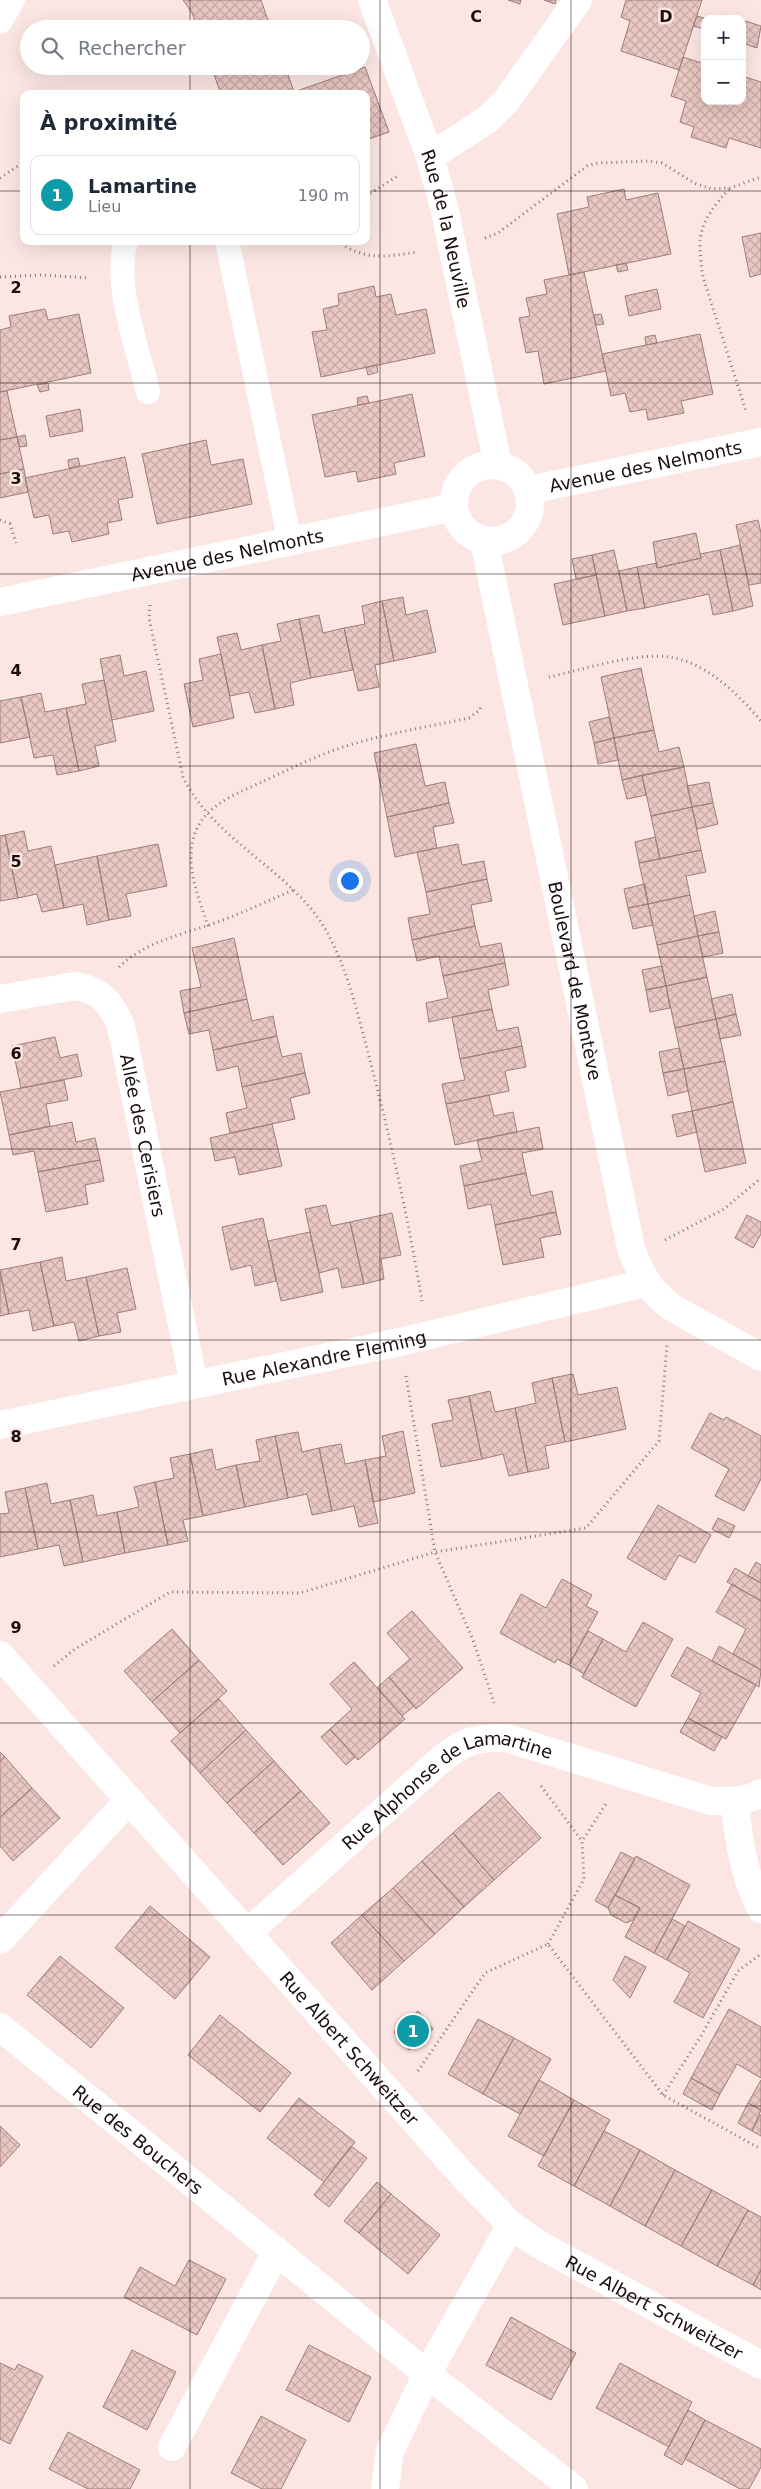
<!DOCTYPE html>
<html lang="fr">
<head>
<meta charset="utf-8">
<style>
	:root { --surface:#fff; --page:#f2f2f3; --text:#1f2937; --muted:#747a83; --line:#e0e1e3; --accent:#1b6671 }
	body { margin:0; font-family:"DejaVu Sans",sans-serif; background:var(--page); color:var(--text) }
	.controls { position:absolute; right:15px; top:15px; display:grid; overflow:hidden; border-radius:10px; box-shadow:0 5px 20px #0002 }
	.controls button { width:45px; height:45px; display:grid; place-items:center; padding:0; border:0; border-bottom:1px solid var(--line); background:var(--surface); color:var(--text); font:25px sans-serif }
	.you { position:absolute; left:349px; top:880px; width:18px; height:18px; margin:-12px; border:4px solid #fff; border-radius:50%; background:#1a73e8; box-shadow:0 0 0 8px #1a73e833 }
	.badge { display:grid; place-items:center; width:32px; height:32px; border-radius:50%; background:var(--accent); color:#fff; font-size:16px; font-weight:700 }
	.pin { position:absolute; translate:-50% -50%; border:2px solid #fff; box-shadow:0 1px 5px #0006 }
	.list { margin:0; padding:0; list-style:none }
	h2 { display:flex; justify-content:space-between; align-items:center; height:65px; margin:0; padding:0 20px; font-size:21px }
	h2 small { font-size:16px; font-weight:400; color:var(--muted) }
	.list li { display:grid; grid-template-columns:32px 1fr auto; gap:15px; align-items:center; box-sizing:border-box; height:80px; margin:0 10px 10px; padding:0 10px; border:1px solid var(--line); border-radius:10px }
	.list b { display:block; font-size:19px; white-space:nowrap }
	.list p { margin:0; font-size:16px; white-space:nowrap; color:var(--muted) }
	.list em { font-size:16px; font-style:normal; color:var(--muted) }
	.icon { flex:none; width:28px; height:28px; fill:none; stroke:currentColor; stroke-width:2; stroke-linecap:round; stroke-linejoin:round }
	.map { position:relative; flex:none; width:761px; height:2489px; overflow:hidden }
	.search { position:absolute; background:var(--surface); box-shadow:0 5px 20px #0002; left:20px; top:20px; width:350px; height:55px; display:flex; align-items:center; gap:12px; box-sizing:border-box; padding:0 18px; border-radius:28px; color:var(--muted); font-size:19px }
	.panel { position:absolute; background:var(--surface); box-shadow:0 5px 20px #0002; left:20px; top:90px; width:350px; height:155px; border-radius:10px }
	.map>svg:first-child { display:block }
	.building { fill:url(#building-cross-hatch); stroke:#9d7e79 }
	.lines { fill:none; stroke-linecap:round; stroke-linejoin:round }
	.path { stroke:#877775; stroke-width:3; stroke-dasharray:1 4; stroke-linecap:butt }
	.lane { stroke:#fff; stroke-width:24 }
	.street { stroke:#fff; stroke-width:28 }
	.secondary { stroke:#fff; stroke-width:28 }
	.grid { fill:none; stroke:#190e0c; stroke-width:1; stroke-opacity:0.55 }
	.labels { text-anchor:middle; dominant-baseline:central; stroke-width:5; stroke-linejoin:round; paint-order:stroke }
	.street-label { font-size:18px; fill:#190e0c; stroke:#fbe6e3 }
	.grid-label { font-size:16px; text-anchor:middle; font-weight:bold; fill:#190e0c; stroke:#fbe6e3; stroke-width:5; stroke-linejoin:round; paint-order:stroke }
</style>
</head>
<body>
<div class="map">
<svg width="761" height="2489" viewBox="0 0 761 2489">
	<defs>
		<pattern id="building-cross-hatch" width="8" height="8" patternUnits="userSpaceOnUse" patternTransform="scale(1.25)"><rect width="8" height="8" fill="#e9c7c2"/><path d="M0 0l8 8M0 8l8-8" fill="none" stroke="#c7aaa6"/></pattern>
	</defs>
	<rect width="100%" height="100%" fill="#fbe6e3"/>
	<path class="building" d="M183 0H261L271 29H198L192 13Z
		M508 0H521L520 4Z
		M544 0H556L555 4Z
		M626 0H702L679 70 621 51 630 21 621 17Z
		M697 16 704 18 701 28 693 26Z
		M742 20 761 26 757 48 742 43Z
		M683 57 705 64V101H742V76L761 82V148L729 138 726 148 691 137 694 127 680 122 686 101 671 96Z
		M211 66H285L294 92 365 67 389 132 366 140V94H221Z
		M624 189 626 200 658 193 671 254 569 275 557 214 589 207 587 197Z
		M761 233V274L750 277 742 237Z
		M626 263 628 270 618 272 616 265Z
		M584 272 606 371 544 384 538 351 526 353 519 318 530 316 526 298 547 294 544 280Z
		M374 286 376 297 391 294 396 315 426 309 435 353 321 377 312 332 327 330 323 309 339 305 338 294Z
		M657 289 661 309 629 316 625 296Z
		M45 309 48 320 79 314 91 373 0 392V330L11 327 9 316Z
		M601 314 604 324 596 325 594 315Z
		M700 334 713 394 681 401 684 413 648 420 646 409 630 412 625 393 611 396 602 354Z
		M655 335 657 343 646 345 645 337Z
		M377 365 378 372 368 375 366 367Z
		M48 383 49 390 40 392 37 385Z
		M7 391 17 437 0 440V392Z
		M412 394 425 456 394 463 396 474 358 482 356 471 325 477 312 415Z
		M367 396 369 403 358 405 357 398Z
		M80 409 83 431 50 437 46 416Z
		M25 435 27 446 20 447 17 437Z
		M17 437 24 469 0 474V440Z
		M206 440 211 465 243 459 252 504 157 524 142 454Z
		M125 457 133 497 118 500 122 520 107 523 109 534 72 542 69 531 53 534 49 515 34 518 25 478Z
		M78 458 80 466 69 468 68 460Z
		M24 469 28 492 0 498V474Z
		M758 520 761 533V583L749 585 736 525Z
		M696 533 701 558 657 568 653 542Z
		M740 545 753 606 733 611 720 550Z
		M614 550 627 611 605 616 592 555Z
		M720 550 733 611 713 615 709 594 645 608 637 567 657 563V568L701 558 700 554Z
		M592 555 596 575 576 579 572 559Z
		M637 567 645 608 627 611 619 571Z
		M596 575 605 616 563 625 554 584Z
		M403 597 406 615 427 610 436 652 394 661 382 601Z
		M382 601 394 661 375 665 379 687 358 691 344 628 365 624 362 606Z
		M319 615 323 633 344 628 353 670 311 678 299 619Z
		M299 619 311 678 290 683 294 705 275 709 262 645 281 641 277 624Z
		M237 633 241 650 262 645 275 709 255 713 249 692 230 696 217 637Z
		M221 654 234 718 193 727 184 684 203 680 199 659Z
		M120 655 124 676 146 671 154 711 112 720 100 659Z
		M641 668 654 730 614 738 601 677Z
		M104 680 116 741 95 746 99 766 79 771 66 708 86 704 82 684Z
		M41 693 45 712 66 708 79 771 57 775 53 755 34 758 21 697Z
		M21 697 30 737 0 743V701Z
		M609 717 614 738 594 743 589 722Z
		M654 730 659 752 679 747 684 767 622 780 614 738Z
		M614 738 618 760 598 764 594 743Z
		M416 744 425 786 445 782 449 803 387 817 374 753Z
		M684 767 692 807 651 816 642 775Z
		M642 775 646 795 627 799 622 780Z
		M709 782 713 803 692 807 687 786Z
		M449 803 454 823 433 827 437 848 395 857 387 817Z
		M713 803 718 824 697 829 692 807Z
		M692 807 701 850 660 859 651 816Z
		M24 831 28 851 51 846 64 908 42 912 37 894 18 898 5 835Z
		M5 835 18 898 0 901V836Z
		M655 837 660 859 639 863 635 842Z
		M158 844 167 886 126 894 131 916 109 920 97 856Z
		M458 844 462 865 484 861 487 879 426 892 417 852Z
		M701 850 706 872 686 876 690 895 648 904 639 863Z
		M97 856 109 920 87 925 83 904 64 908 55 865Z
		M487 879 492 901 471 905 475 926 412 940 408 918 430 914 426 892Z
		M645 884 648 904 628 908 624 889Z
		M690 895 698 936 657 945 648 904Z
		M648 904 653 925 633 929 628 908Z
		M715 911 719 932 698 936 694 916Z
		M475 926 480 947 501 943 505 963 443 976 439 956 417 961 412 940Z
		M719 932 723 953 703 957 698 936Z
		M698 936 707 977 666 986 657 945Z
		M234 938 247 999 184 1013 180 991 201 987 192 948Z
		M505 963 509 985 488 990 492 1009 429 1022 426 1003 448 998 443 976Z
		M662 966 666 986 646 990 642 970Z
		M707 977 716 1019 675 1028 666 986Z
		M666 986 670 1008 650 1012 646 990Z
		M732 994 736 1014 716 1019 711 999Z
		M247 999 252 1021 273 1016 277 1036 213 1050 209 1030 189 1034 184 1013Z
		M492 1009 497 1031 518 1027 522 1046 460 1059 452 1017Z
		M736 1014 741 1035 720 1039 716 1019Z
		M716 1019 725 1061 684 1069 675 1028Z
		M277 1036 282 1057 301 1053 305 1073 242 1087 238 1066 217 1071 213 1050Z
		M55 1037 60 1058 77 1054 82 1076 21 1088 12 1046Z
		M522 1046 526 1067 505 1071 509 1091 446 1104 442 1084 465 1080 460 1059Z
		M679 1048 684 1069 663 1073 659 1052Z
		M725 1061 733 1102 692 1111 684 1069Z
		M684 1069 688 1091 668 1096 663 1073Z
		M305 1073 310 1093 290 1098 295 1119 230 1133 226 1113 247 1108 242 1087Z
		M64 1080 68 1100 46 1104 50 1126 9 1135 0 1092Z
		M489 1095 494 1116 513 1112 517 1132 455 1145 446 1104Z
		M733 1102 746 1163 705 1172 692 1111Z
		M692 1111 697 1132 677 1137 672 1115Z
		M72 1122 76 1142 95 1138 100 1160 38 1172 34 1151 13 1155 9 1135Z
		M272 1124 282 1166 239 1175 235 1157 215 1161 210 1138Z
		M539 1127 543 1149 522 1153 526 1173 464 1186 460 1166 482 1161 477 1140Z
		M100 1160 104 1181 85 1185 88 1204 46 1212 38 1172Z
		M526 1173 531 1196 552 1191 556 1212 495 1225 491 1204 468 1209 464 1186Z
		M326 1205 331 1226 350 1222 364 1284 342 1288 338 1268 319 1273 305 1209Z
		M556 1212 561 1234 540 1238 544 1257 503 1265 495 1225Z
		M392 1213 401 1255 381 1259 384 1279 364 1284 350 1222Z
		M747 1215 761 1222V1234L753 1248 735 1238Z
		M263 1218 276 1281 255 1286 251 1265 231 1270 222 1227Z
		M310 1232 323 1292 281 1301 268 1241Z
		M62 1257 66 1281 86 1277 99 1336 79 1341 74 1322 54 1326 40 1262Z
		M40 1262 54 1326 33 1331 29 1310 9 1314 0 1270Z
		M127 1268 136 1309 117 1313 121 1332 99 1336 86 1277Z
		M0 1272 9 1314 0 1316Z
		M573 1374 578 1395 617 1387 626 1429 565 1442 552 1378Z
		M552 1378 565 1442 545 1446 549 1468 528 1472 515 1408 536 1403 532 1383Z
		M490 1391 495 1412 515 1408 528 1472 509 1476 503 1454 482 1459 469 1396Z
		M469 1396 482 1459 441 1467 432 1424 453 1420 448 1400Z
		M710 1413 724 1420 726 1417 761 1436V1479L744 1511 715 1496 729 1469 691 1448Z
		M403 1431 415 1493 373 1502 365 1460 386 1456 382 1436Z
		M298 1432 302 1452 319 1448 332 1511 312 1515 307 1494 288 1498 275 1436Z
		M275 1436 288 1498 245 1507 236 1465 260 1461 256 1440Z
		M341 1444 345 1464 365 1460 378 1523 359 1527 354 1506 332 1511 319 1448Z
		M212 1449 216 1470 236 1465 245 1507 203 1516 190 1454Z
		M190 1454 203 1516 183 1520 188 1541 168 1545 155 1482 174 1478 170 1458Z
		M155 1482 168 1545 125 1553 117 1512 139 1507 134 1487Z
		M47 1483 51 1504 70 1500 83 1562 64 1566 59 1545 38 1549 25 1488Z
		M25 1488 38 1549 0 1557V1514L9 1513 5 1492Z
		M93 1495 97 1516 117 1512 125 1553 83 1562 70 1500Z
		M658 1505 711 1535 695 1563 679 1555 665 1580 627 1558Z
		M718 1518 735 1526 729 1538 712 1529Z
		M756 1562 761 1565V1583L748 1576Z
		M735 1568 761 1583V1601L727 1582Z
		M562 1579 592 1595 586 1606 598 1612 569 1665 557 1659 555 1663 500 1633 521 1594 546 1608Z
		M732 1584 761 1601V1670L733 1654 746 1629 716 1612Z
		M412 1611 463 1668 416 1709 389 1677 410 1659 387 1633Z
		M643 1622 673 1639 636 1707 582 1677 603 1639 626 1652Z
		M172 1629 199 1660 152 1702 124 1671Z
		M588 1631 603 1639 584 1674 569 1665Z
		M719 1646 761 1670 759 1687 712 1661Z
		M687 1647 756 1685 726 1739 688 1718 701 1693 671 1676Z
		M199 1660 227 1691 180 1733 152 1702Z
		M354 1662 405 1719 358 1760 330 1729 352 1709 330 1684Z
		M389 1677 414 1706 402 1716 377 1688Z
		M219 1699 246 1730 200 1773 171 1741Z
		M688 1718 722 1737 714 1751 680 1732Z
		M330 1729 355 1757 346 1765 321 1737Z
		M246 1730 274 1761 227 1803 200 1773Z
		M0 1752 5 1757 0 1762Z
		M5 1757 32 1788 0 1817V1762Z
		M274 1761 301 1791 254 1833 227 1803Z
		M32 1788 60 1818 13 1861 0 1846V1817Z
		M301 1791 330 1823 283 1865 254 1833Z
		M499 1792 541 1838 494 1880 453 1833Z
		M453 1833 494 1880 464 1907 422 1861Z
		M621 1852 635 1859 608 1908 595 1901Z
		M636 1856 690 1885 654 1953 625 1937 640 1908 615 1895Z
		M422 1861 464 1907 435 1934 393 1888Z
		M393 1888 435 1934 404 1961 362 1915Z
		M615 1895 640 1908 633 1920 626 1923 611 1915 608 1908Z
		M150 1906 210 1957 175 1999 115 1948Z
		M362 1915 404 1961 372 1990 331 1943Z
		M672 1919 685 1926 667 1960 654 1953Z
		M688 1921 740 1949 703 2018 674 2002 690 1973 667 1960Z
		M60 1956 124 2008 91 2048 27 1995Z
		M625 1956 646 1967 630 1998 613 1980Z
		M729 2009 761 2027V2078L737 2064 720 2094 691 2078Z
		M418 2011 433 2029 409 2050 394 2032Z
		M220 2015 291 2073 260 2112 188 2055Z
		M478 2019 514 2038 483 2094 448 2074Z
		M514 2038 551 2059 520 2114 483 2094Z
		M691 2078 720 2094 712 2110 683 2094Z
		M539 2080 574 2100 544 2156 508 2136Z
		M761 2080V2110L748 2103Z
		M299 2098 355 2142 324 2182 267 2138Z
		M574 2100 610 2120 574 2186 538 2166Z
		M748 2103 761 2110 752 2131 738 2123Z
		M760 2115H761V2136L752 2131Z
		M0 2126 20 2145 0 2167Z
		M604 2131 640 2150 610 2206 574 2186Z
		M351 2146 367 2158 329 2207 314 2195Z
		M640 2150 675 2170 645 2226 610 2206Z
		M675 2170 712 2190 681 2246 645 2226Z
		M377 2182 391 2194 359 2233 344 2221Z
		M712 2190 748 2210 717 2266 681 2246Z
		M391 2194 440 2235 408 2274 359 2233Z
		M748 2210 761 2217V2270L753 2285 717 2266Z
		M189 2260 226 2279 197 2335 124 2297 140 2267 175 2286Z
		M761 2270V2290L753 2285Z
		M511 2317 576 2353 551 2400 486 2365Z
		M309 2345 371 2377 349 2422 286 2390Z
		M132 2350 176 2372 147 2430 103 2407Z
		M0 2363 15 2370 18 2364 43 2376 10 2444 0 2439Z
		M620 2363 692 2402 669 2447 596 2408Z
		M688 2410 705 2420 682 2465 664 2455Z
		M261 2416 306 2440 281 2489H262L231 2473Z
		M705 2420 761 2449V2467L749 2489H740L685 2459Z
		M68 2432 140 2470 130 2489H88L49 2469Z"/>
	<g class="lines">
		<path class="path" d="M0 178 24 162
			M729 189C700 222 696 232 703 277L746 411
			M366 196 399 175
			M485 238 498 233 587 166 598 163 648 161 662 163 694 183 712 189 730 188 761 177
			M337 241C365 261 385 257 417 252
			M0 277 41 275 89 278
			M0 520 10 524 16 543
			M150 605 149 618 183 777C211 835 277 864 316 915 344 954 355 1004 367 1049 389 1132 408 1217 422 1301
			M549 677C581 670 637 652 669 657 706 662 738 694 761 721
			M208 926C198 896 184 864 195 833 205 804 241 792 266 780 292 768 316 756 343 747 384 734 427 727 469 718L480 710 481 704
			M119 967C148 939 187 934 223 920 247 911 270 900 293 890
			M665 1240 724 1209 761 1178
			M406 1376 435 1552 473 1640 494 1703
			M54 1666 75 1649 170 1592 300 1593 435 1552 586 1528 659 1441 667 1345
			M541 1786 582 1841
			M548 1944 584 1879 582 1841 606 1804
			M418 2071 485 1973 548 1944 663 2095 761 2149
			M663 2095 701 2036 738 1971 761 1954"/>
		<path class="lane" d="M0 22 13 0
			M126 241C113 284 138 349 148 392
			M227 241 290 542"/>
		<g class="street">
			<path id="s1" d="M372 0 430 157 444 207 498 465"/>
			<path d="M430 157 488 119 506 101 578 0"/>
			<path id="s2" d="M484 541 631 1248C640 1273 649 1290 671 1307L761 1357"/>
			<path id="s3" d="M0 999 75 986C101 990 111 1003 121 1026L194 1384"/>
			<path id="s4" d="M0 1425 400 1342 646 1283"/>
			<path id="s5" d="M0 1655 468 2181 511 2225 538 2244 761 2365"/>
			<path d="M734 1801C739 1838 743 1875 761 1909"/>
			<path id="s6" d="M247 1933 437 1763C462 1742 474 1737 506 1738L711 1801C728 1801 746 1802 761 1793"/>
			<path d="M0 1940 129 1800"/>
			<path id="s7" d="M0 2027 427 2374 574 2489"/>
			<path d="M172 2447 277 2251"/>
			<path d="M385 2489 390 2451 427 2374 511 2225"/>
		</g>
		<g class="secondary">
			<circle cx="492" cy="503" r="38"/>
			<path id="s8" d="M529 490 761 442"/>
			<path id="s9" d="M0 602 454 507"/>
		</g>
	</g>
	<path class="grid" d="M190 0V29M380 0V2489M571 0V2489M190 66V94M0 191H24M366 191H761M190 241V2489M0 383H761M0 574H761M0 766H761M0 957H761M0 1149H761M0 1340H761M0 1532H761M0 1723H761M0 1915H761M0 2106H761M0 2298H761"/>
	<g class="labels">
		<g class="street-label">
			<text stroke="none"><textPath href="#s1" startOffset="241">Rue de la Neuville</textPath></text>
			<text stroke="none"><textPath href="#s8" startOffset="119">Avenue des Nelmonts</textPath></text>
			<text stroke="none"><textPath href="#s9" startOffset="232">Avenue des Nelmonts</textPath></text>
			<text stroke="none"><textPath href="#s2" startOffset="449">Boulevard de Montève</textPath></text>
			<text stroke="none"><textPath href="#s3" startOffset="252">Allée des Cerisiers</textPath></text>
			<text stroke="none"><textPath href="#s4" startOffset="331">Rue Alexandre Fleming</textPath></text>
			<text stroke="none"><textPath href="#s6" startOffset="255">Rue Alphonse de Lamartine</textPath></text>
			<text stroke="none"><textPath href="#s5" startOffset="526">Rue Albert Schweitzer</textPath></text>
			<text stroke="none"><textPath href="#s7" startOffset="178">Rue des Bouchers</textPath></text>
			<text stroke="none"><textPath href="#s5" startOffset="931">Rue Albert Schweitzer</textPath></text>
		</g>
	</g>
	<g class="grid-label">
		<text x="476" y="22">C</text>
		<text x="666" y="22">D</text>
		<text x="16" y="293">2</text>
		<text x="16" y="484">3</text>
		<text x="16" y="676">4</text>
		<text x="16" y="867">5</text>
		<text x="16" y="1059">6</text>
		<text x="16" y="1250">7</text>
		<text x="16" y="1442">8</text>
		<text x="16" y="1633">9</text>
	</g>
</svg>
<div class="controls">
<button>+</button>
<button>−</button>
</div>
<div class="you"></div>
<div class="pin badge" style="left:413px;top:2031px;background:#0f9aa8">1</div>
<div class="search"><svg class="icon" aria-label="search" viewBox="0 0 24 24"><circle cx="10" cy="10" r="6"/><path d="M15 15l6 6"/></svg>Rechercher</div>
<section class="panel">
<h2>À proximité<small></small></h2>
<ul class="list">
<li><span class="badge" style="background:#0f9aa8">1</span><div><b>Lamartine</b><p>Lieu</p></div><em>190 m</em></li>
</ul>
</section>
</div>
</body>
</html>
